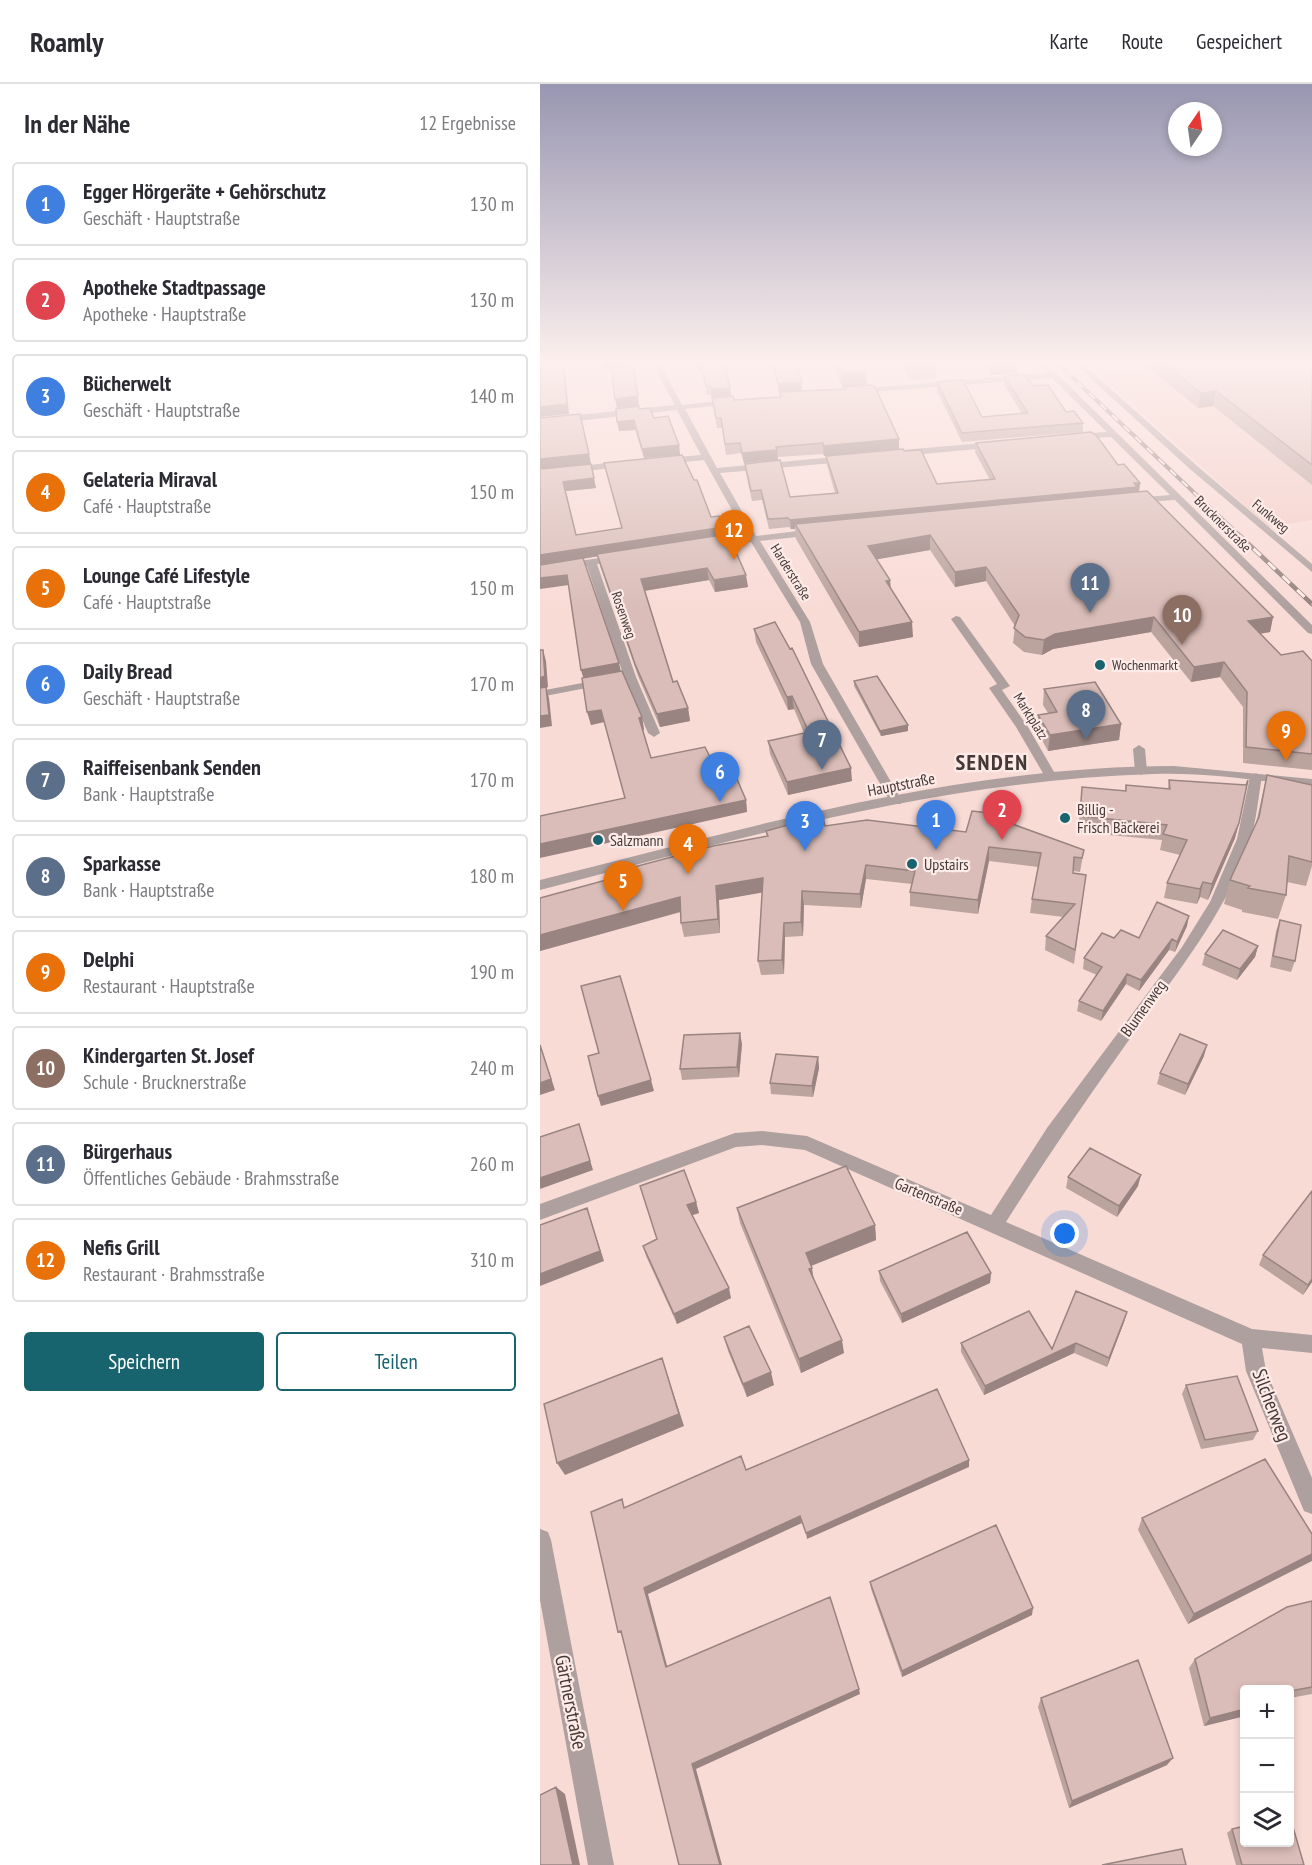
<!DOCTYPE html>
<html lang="de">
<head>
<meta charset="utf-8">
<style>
	:root { --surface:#fff; --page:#f7f7f7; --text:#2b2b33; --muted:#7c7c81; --line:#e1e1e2; --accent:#17636e }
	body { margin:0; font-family:"PT Sans Narrow",sans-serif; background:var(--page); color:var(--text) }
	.controls { position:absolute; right:18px; bottom:18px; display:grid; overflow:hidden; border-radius:6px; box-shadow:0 3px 9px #0003 }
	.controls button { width:54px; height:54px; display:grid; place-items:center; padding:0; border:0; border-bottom:2px solid var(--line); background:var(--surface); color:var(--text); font:30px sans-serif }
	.compass { position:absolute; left:628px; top:18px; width:54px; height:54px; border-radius:50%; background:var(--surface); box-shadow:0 3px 9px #0003; rotate:13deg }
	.you { position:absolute; left:525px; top:1150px; width:21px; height:21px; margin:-15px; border:4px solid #fff; border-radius:50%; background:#1a73e8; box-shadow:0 0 0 9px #1a73e833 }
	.badge { display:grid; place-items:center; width:39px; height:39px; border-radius:50%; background:var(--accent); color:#fff; font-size:20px; font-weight:700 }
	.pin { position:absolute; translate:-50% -50px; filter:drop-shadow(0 2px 3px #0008) }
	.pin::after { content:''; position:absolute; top:32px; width:21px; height:18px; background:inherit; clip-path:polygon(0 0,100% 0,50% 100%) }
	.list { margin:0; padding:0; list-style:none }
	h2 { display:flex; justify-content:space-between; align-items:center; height:78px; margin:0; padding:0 24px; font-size:26px }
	h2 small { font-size:20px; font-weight:400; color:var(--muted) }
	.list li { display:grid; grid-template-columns:39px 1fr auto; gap:18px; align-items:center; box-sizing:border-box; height:84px; margin:0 12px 12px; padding:0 12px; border:2px solid var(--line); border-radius:6px }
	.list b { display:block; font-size:22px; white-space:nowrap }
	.list p { margin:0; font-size:20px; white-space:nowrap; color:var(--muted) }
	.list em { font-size:20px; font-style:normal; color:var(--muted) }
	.actions { display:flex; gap:12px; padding:18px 24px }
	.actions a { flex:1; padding:14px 0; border:2px solid var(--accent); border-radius:6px; text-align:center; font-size:21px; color:var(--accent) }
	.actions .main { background:var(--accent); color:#fff }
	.icon { flex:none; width:33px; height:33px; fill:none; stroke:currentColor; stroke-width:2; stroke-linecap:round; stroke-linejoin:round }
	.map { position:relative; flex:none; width:772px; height:1781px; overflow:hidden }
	header { display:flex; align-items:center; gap:36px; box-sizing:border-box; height:84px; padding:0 30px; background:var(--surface); border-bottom:2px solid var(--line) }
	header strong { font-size:28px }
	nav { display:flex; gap:33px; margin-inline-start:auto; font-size:21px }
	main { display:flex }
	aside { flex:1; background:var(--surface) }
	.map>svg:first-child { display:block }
	.built { fill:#f4cec8 }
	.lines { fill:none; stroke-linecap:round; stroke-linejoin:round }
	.pedestrian { fill:#ada09e; fill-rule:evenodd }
	.minor { fill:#ada09e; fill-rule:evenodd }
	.tertiary { fill:#ada09e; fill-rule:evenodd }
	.rail-far1-casing { stroke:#95827e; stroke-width:4 }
	.rail-casing { stroke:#95827e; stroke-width:4.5 }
	.rail-far1 { stroke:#feebe8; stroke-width:2; stroke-dasharray:8; stroke-linecap:butt }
	.rail { stroke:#feebe8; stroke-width:3; stroke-dasharray:10; stroke-linecap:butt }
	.wall { fill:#bba39e }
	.shaded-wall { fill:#998481 }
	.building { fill:#dabdb8; stroke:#998481; stroke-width:1.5 }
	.poi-dot { fill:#17636e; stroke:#feebe8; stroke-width:2 }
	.labels { text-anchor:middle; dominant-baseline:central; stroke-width:4.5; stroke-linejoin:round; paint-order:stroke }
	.far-street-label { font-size:14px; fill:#443937; stroke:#feebe8 }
	.far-poi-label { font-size:14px; fill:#443937; stroke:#feebe8; text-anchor:start }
	.street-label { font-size:16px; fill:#443937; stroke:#feebe8 }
	.poi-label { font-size:16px; fill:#443937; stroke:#feebe8; text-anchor:start }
	.near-street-label { font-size:20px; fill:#443937; stroke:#feebe8 }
	.district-label { font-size:22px; font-weight:bold; letter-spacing:1.5px; fill:#443937; stroke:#feebe8 }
</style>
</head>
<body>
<header>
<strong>Roamly</strong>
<nav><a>Karte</a><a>Route</a><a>Gespeichert</a></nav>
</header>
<main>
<aside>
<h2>In der Nähe<small>12 Ergebnisse</small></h2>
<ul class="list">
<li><span class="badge" style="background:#3f7fe0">1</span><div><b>Egger Hörgeräte + Gehörschutz</b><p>Geschäft · Hauptstraße</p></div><em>130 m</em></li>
<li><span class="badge" style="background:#e0444e">2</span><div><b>Apotheke Stadtpassage</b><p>Apotheke · Hauptstraße</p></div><em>130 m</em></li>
<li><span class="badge" style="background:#3f7fe0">3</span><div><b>Bücherwelt</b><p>Geschäft · Hauptstraße</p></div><em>140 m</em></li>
<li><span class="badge" style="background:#e8710a">4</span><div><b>Gelateria Miraval</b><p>Café · Hauptstraße</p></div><em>150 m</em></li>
<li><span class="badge" style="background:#e8710a">5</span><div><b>Lounge Café Lifestyle</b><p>Café · Hauptstraße</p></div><em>150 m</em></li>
<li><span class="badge" style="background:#3f7fe0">6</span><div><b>Daily Bread</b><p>Geschäft · Hauptstraße</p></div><em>170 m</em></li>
<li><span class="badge" style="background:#5c6f8a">7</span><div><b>Raiffeisenbank Senden</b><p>Bank · Hauptstraße</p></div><em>170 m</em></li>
<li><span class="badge" style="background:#5c6f8a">8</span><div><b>Sparkasse</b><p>Bank · Hauptstraße</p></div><em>180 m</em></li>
<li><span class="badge" style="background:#e8710a">9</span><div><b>Delphi</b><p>Restaurant · Hauptstraße</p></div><em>190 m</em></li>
<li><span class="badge" style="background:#8d6e63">10</span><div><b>Kindergarten St. Josef</b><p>Schule · Brucknerstraße</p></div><em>240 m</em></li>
<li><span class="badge" style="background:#5c6f8a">11</span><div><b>Bürgerhaus</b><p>Öffentliches Gebäude · Brahmsstraße</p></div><em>260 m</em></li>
<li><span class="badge" style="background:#e8710a">12</span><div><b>Nefis Grill</b><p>Restaurant · Brahmsstraße</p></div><em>310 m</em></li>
</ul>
<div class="actions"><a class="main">Speichern</a><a>Teilen</a></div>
</aside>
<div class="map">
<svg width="772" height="1781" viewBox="0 0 772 1781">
	<rect width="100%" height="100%" fill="#f9dbd6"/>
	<path class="built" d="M543 276H772V436L728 443Z"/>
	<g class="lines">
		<path class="pedestrian" d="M416 532 420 533 470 602 462 606 488 643 517 693 515 696H507L476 643 449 604 457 600 411 535Z
			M599 661 605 665 607 687 601 691 595 687 593 665Z"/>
		<path class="minor" d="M110 276H118L142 321 191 316 195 318 191 320 145 325 177 384 305 372 309 375 305 378 180 389 216 452 275 445 280 448 275 451 220 457 270 538 283 580 362 717 361 720H351L350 717 271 580 260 538 211 458 171 463 166 460 171 457 207 453 164 376 125 380 121 377 125 374 161 371 137 326 0 341V335L135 321Z
			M495 276H503L772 541V550L768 549 635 416 592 419 590 417 595 414 630 411 571 353 535 355 534 353 538 350 567 348 512 294 317 309 313 307 317 305 508 289Z
			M552 276H576L545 282 656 381 772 480V488L650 385 535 280Z
			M455 358 458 359V363L362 372 358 369 362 366Z
			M83 377 87 380 86 382 0 393V387Z
			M79 471 83 472V476L57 480 96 593 120 649 114 653 108 649 84 593 47 482 0 489V483Z
			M63 595 69 598 67 600 0 613V607Z
			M716 689 722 693C718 713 717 736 710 756 688 826 641 883 599 942 553 1006 508 1071 466 1138L712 1245 772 1251V1269L722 1264 726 1287 772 1394V1430L764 1427 706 1287 702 1260 265 1066 222 1061 196 1063 0 1136V1120L195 1049 222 1047 267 1052 451 1131 507 1044 642 863 670 818 697 755 710 693Z
			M0 1445 8 1448 11 1456 74 1781H48L0 1516Z"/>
		<path class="tertiary" d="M634 682 772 695V703C720 697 667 688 614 690 405 696 201 754 0 806V796C207 744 419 682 634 682Z"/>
		<defs>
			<path id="rail-far1" d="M514 276 701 453"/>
			<path id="rail" d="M699 451 772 520"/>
		</defs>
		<use href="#rail-far1" class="rail-far1-casing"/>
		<use href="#rail" class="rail-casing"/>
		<use href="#rail-far1" class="rail-far1"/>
		<use href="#rail" class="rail"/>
	</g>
	<path class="wall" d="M155 276H184L191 312 194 316 241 313 233 283 225 284 223 276H255L262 307 246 308 305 306V303L302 304 292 276H322L326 288 327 302 359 355V365L284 372 283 370 237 373 238 376 204 379 201 369 186 371 182 344H177L172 314 171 311H167L163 288 157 289Z
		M360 276H394L396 280V294L370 296Z
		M441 276H478L477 289 451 291Z
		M599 276H772V401L673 322 658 324Z
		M464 292 493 302 526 328 543 339V348L422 358 397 307V298L442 333 482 330 464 300Z
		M99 325 114 334 139 361 140 371 104 374 95 346 79 347Z
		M436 359 578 381 600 399 599 408 733 533 730 548 720 550 741 571 772 577V686L703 679V623L680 593 651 598 611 548 513 565 502 571 484 568 473 559 475 542 446 497 415 503 390 466 336 475 350 496 351 505 373 553 319 563 256 455 255 445H251L249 443 229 445 222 416 212 417 206 389 205 380 250 413 295 409 287 381 286 372 364 367 397 400 450 396 435 368Z
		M64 379 171 433 184 443 186 451 208 503 175 508 169 496 105 507 133 598 148 624 150 637 120 643 98 592 60 482 58 472 43 475 81 587 102 633 104 646H103L111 674 171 675 206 716 207 728 85 715 64 638 51 641 28 501 0 385 56 404 26 407 36 451 82 444Z
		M214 545 312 697 248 711 230 670 228 657 264 649 254 625 248 626 216 558Z
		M314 597 368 641V647L341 652 314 602Z
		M504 605 581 640 579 656 508 667 497 647 498 631 508 629 503 621Z
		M727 691 772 701V782L766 802 747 798 746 811 738 835 702 828V826L684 820 690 796 716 739Z
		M629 696 699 739 695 754 668 816 660 813 657 820 624 814 627 799 640 771 620 766 622 756 538 748 542 703 585 707 586 701 628 705Z
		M466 731V737L544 766 540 788 533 787V789L546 791 534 880 505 866 506 852 524 833 490 829 492 815 498 783 449 777 438 830 370 822V808L372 800 326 795 321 824 264 821 263 852 245 853 244 890 221 891 218 877 222 808 179 816 180 849 144 853 141 839V828L0 867V814L227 752 226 747 285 742 426 748Z
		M740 836 755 877 751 888 730 883 736 847Z
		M647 842 635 868 629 866 599 907 586 900 561 937 537 927 539 917 557 891 543 885 544 874 574 854H599Z
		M718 862 715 873 697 896 662 881 665 870Z
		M202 960 199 993 142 996 140 985Z
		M664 972 645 1011 617 1000 620 989Z
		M278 973 279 984 273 1013 231 1010 230 999Z
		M528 1093 598 1102 577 1133 526 1104Z
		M772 1107V1198L763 1211 719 1181 723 1171Z
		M156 1118 159 1129 152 1131 191 1214 137 1240 106 1172 103 1162 117 1155Z
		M197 1124 335 1141 336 1156 271 1182 274 1196 304 1269 261 1289 200 1139Z
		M339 1187 451 1189 450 1199 362 1239 340 1197Z
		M587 1228 584 1238 567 1283 534 1269 444 1311 421 1268V1259L512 1265Z
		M184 1253 234 1301 207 1313 188 1267Z
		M646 1301 718 1347 713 1356 661 1365 642 1310Z
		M602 1434 772 1450 648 1540 598 1446Z
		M330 1498 492 1531 362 1593 331 1505Z
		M772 1517V1610L750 1614V1605H705V1632L664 1642 649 1584 655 1575Z
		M501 1614 627 1681 529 1724 498 1623Z
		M692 1745 764 1781H696L687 1749Z"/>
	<path class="shaded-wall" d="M23 276H24L29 330 0 333V323Z
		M71 276H82L84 284 64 286 62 277Z
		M452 276H478L477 289 451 291Z
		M93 280 99 322 77 324 75 315Z
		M326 288 327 302 302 304V290Z
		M262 298V307L239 309 238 300Z
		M190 304 191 313 172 314 171 305Z
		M676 307 673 322 658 324 661 309Z
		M94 336 95 346 79 347 77 338Z
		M359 355V365L284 372 283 362Z
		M139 361 140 371 104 374 102 365Z
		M237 366 238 376 204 379 202 369Z
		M49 370 51 380 0 385V375Z
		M54 394 56 404 26 407 23 398Z
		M600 399 599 408 255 440V445H251L250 436Z
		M184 443 186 453 0 481V471Z
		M390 451V466L328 477V462Z
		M446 483V497L415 503V488Z
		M167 484 169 496 103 507 101 495Z
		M27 491 29 501 0 505V494Z
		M206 491 208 503 175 508 174 496Z
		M350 496 351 511 346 497Z
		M614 533 611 548 513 565 502 571 504 556 515 550Z
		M733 533 730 548 704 552 708 537Z
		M372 538 373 553 319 563V548Z
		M3 566 6 577 8 603 6 604 9 614 12 642 0 644V594Z
		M684 578 680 593 651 598 654 583Z
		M79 579 81 589 44 596 41 586Z
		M252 612 254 625 248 626 247 613Z
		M148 624 150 637 120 643 117 630Z
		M61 626 64 638 51 641 47 628Z
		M102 633 104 646 102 647 99 634Z
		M581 640 579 656 508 667 510 651Z
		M368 641V647L341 652 340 647Z
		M311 684 312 697 248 711 247 698Z
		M206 716 207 728 0 774V760Z
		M699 739 695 754 668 816 672 800Z
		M449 763V777L438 830V816Z
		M326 781V795L321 824 320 810Z
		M223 794 225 808 179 816 180 849 178 835 176 802Z
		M663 798 660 813 657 820 660 805Z
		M262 807 264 821 263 852 261 838Z
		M140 813 143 827 0 867V851Z
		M649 832 647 842 635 868 637 858Z
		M244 839 245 853 244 890 242 876Z
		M632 855 629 866 599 907 601 896Z
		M718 862 715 873 697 896 700 885Z
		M587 890 586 900 561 937 563 927Z
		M200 949 202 960 199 993 197 983Z
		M0 960 15 1006 0 1011Z
		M667 961 664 972 645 1011 648 1000Z
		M278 973 279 984 273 1013 272 1002Z
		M111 996 114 1007 61 1022 58 1012Z
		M39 1040 53 1086 0 1105V1094Z
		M601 1091 598 1102 577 1133 579 1122Z
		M156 1118 159 1129 150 1132 147 1121Z
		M47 1124 64 1177 0 1202V1190Z
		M335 1141 336 1156 268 1183 266 1169Z
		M272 1184 274 1198 269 1185Z
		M451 1189 450 1199 362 1239 361 1230Z
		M772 1195V1198L763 1211 768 1201Z
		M189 1204 191 1214 137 1240 134 1230Z
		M587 1228 584 1238 567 1283 569 1274Z
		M302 1256 304 1269 261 1289 259 1275Z
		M536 1259 534 1269 444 1311 445 1302Z
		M122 1274 144 1342 25 1391 17 1379Z
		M231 1288 234 1301 207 1313 203 1300Z
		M429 1376V1383L267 1455 266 1449Z
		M260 1432 262 1439 108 1510 129 1589 126 1583 104 1504Z
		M772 1470V1477L648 1540 654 1530Z
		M493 1524 492 1531 362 1593V1587Z
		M319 1605 320 1610 156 1685 182 1781H180L152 1680Z
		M705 1625V1632L664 1642 670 1634Z
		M633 1674 627 1681 529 1724 532 1717Z
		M16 1703 25 1710 40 1781H33Z"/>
	<path class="building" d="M0 276H23L27 320 0 323Z
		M155 276H184L190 304 171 305 170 302H166L161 280H156Z
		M232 276H255L262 298 238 300Z
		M297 276H322L326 288 302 290Z
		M366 276H394L396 280 370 282Z
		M620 276H772V381L676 307 661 309Z
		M93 280 98 312 75 315 71 282Z
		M484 290 493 302 508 301 526 328 534 327 543 339 422 349 397 298 423 296 442 333 488 329 464 292Z
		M330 301 335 303 359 355 283 362V359L236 363 237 366 202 369 200 359 185 360 181 334H176L172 314 193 312 194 316 241 313 240 308 306 305 305 303Z
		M99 322V325L110 324 114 334 128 332 139 361 102 365 94 336 77 338 76 325Z
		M40 330 49 370 0 375V334Z
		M551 348 556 351 578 381 584 380 600 399H594L597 403 250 436 248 434 228 435 221 406 211 407 205 380 240 376 250 413 298 409 286 372 363 365 364 367 381 366 397 400 455 395 436 359Z
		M142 371 154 396H157L171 433 179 432 184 443 0 471V385L51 380 54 394 23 398 36 451 82 444 64 379Z
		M607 407 733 533 708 537 741 571 763 567 772 577V670L706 663 707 608 684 578 654 583 614 533 515 550 504 556 485 553 474 544 479 531 446 483 415 488 390 451 328 462 350 496 346 497 372 538 319 548 255 440Z
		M188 450 206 491 174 496 167 484 101 495 133 598 137 597 148 624 117 630 95 580 57 470Z
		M43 474 79 579 41 586 27 491 0 494V481Z
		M235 538 250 565 252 564 311 684 247 698 228 657 269 648 252 612 247 613 214 545Z
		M0 566H3L5 592 0 594Z
		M82 587 102 633 99 634 111 674 165 663 171 675 187 672 206 716 0 760V732L85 714 61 626 47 628 42 594Z
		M337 592 368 641 340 647 314 597Z
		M555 598 581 640 510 651 498 631 517 628 504 605Z
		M6 603 9 631 0 632V604Z
		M727 691 772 701V778L749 772 746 811 708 804 710 802 690 796 719 733Z
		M629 696 706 701 708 696 699 739 672 800 663 798 660 805 627 799 647 756 623 750 627 741 540 732 542 703 586 707V701L630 705Z
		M432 727 466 731 464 737 544 766 542 774 534 773 533 789 546 791 535 866 506 852 535 820 492 815 501 769 449 763 438 816 370 808 375 787 326 781 320 810 262 807 261 838 244 839 242 876 218 877 223 794 176 802 178 835 141 839 140 813 0 851V814L81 792 79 787 173 762 228 752 226 747 263 737 283 733 285 742 327 736 426 748Z
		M617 818 649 832 637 858 632 855 601 896 587 890 563 927 539 917 562 883 544 874 562 849 574 854 581 846 599 854Z
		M740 836 761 841 755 877 733 872Z
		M683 846 718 862 700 885 665 870Z
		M80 892 111 996 58 1012 48 972 59 969 41 902Z
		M200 949 197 983 140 985 144 951Z
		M640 950 667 961 648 1000 620 989Z
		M0 961 11 995 0 999Z
		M236 970 278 973 272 1002 230 999Z
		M39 1040 50 1077 0 1094V1053Z
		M550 1064 601 1091 579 1122 528 1093Z
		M306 1082 335 1141 266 1169 272 1184 269 1185 302 1256 259 1275 197 1124Z
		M144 1086 156 1118 147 1121 189 1204 134 1230 103 1162 117 1155 100 1102Z
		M772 1107V1195L768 1201 723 1171Z
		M47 1124 60 1167 0 1190V1141Z
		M427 1148 451 1189 361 1230 339 1187Z
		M536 1207 587 1228 569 1274 536 1259 445 1302 421 1259 489 1227 512 1265Z
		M209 1242 231 1288 203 1300 184 1253Z
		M122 1274 139 1330 17 1379 4 1320Z
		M697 1292 718 1347 665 1356 646 1301Z
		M397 1305 429 1376 266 1449 260 1432 104 1504 126 1583 290 1513 319 1605 152 1680 180 1781H139L81 1547 78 1548 51 1428 82 1415 84 1424 201 1372 206 1386Z
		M725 1375 772 1450V1470L654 1530 602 1434Z
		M456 1441 493 1524 362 1587 330 1498Z
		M772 1517V1603L750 1607V1605H705V1625L670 1634 655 1575 747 1523Z
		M598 1576 633 1674 532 1717 501 1614Z
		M16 1703 33 1781H0V1711Z
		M750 1733 764 1781H702L692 1745 705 1742V1758H750Z
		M642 1765 646 1781H562Z"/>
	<linearGradient id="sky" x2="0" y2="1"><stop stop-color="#9896b1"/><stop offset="0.53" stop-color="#fcefed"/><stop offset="1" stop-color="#fcefed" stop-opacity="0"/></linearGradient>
	<rect width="772" height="525" fill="url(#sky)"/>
	<g class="poi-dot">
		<circle cx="560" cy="581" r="6"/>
		<circle cx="525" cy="734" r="6"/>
		<circle cx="58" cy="756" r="6"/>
		<circle cx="372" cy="780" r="6"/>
	</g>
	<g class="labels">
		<g class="far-street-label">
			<text transform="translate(731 432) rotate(40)">Funkweg</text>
			<text transform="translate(683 440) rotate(45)">Brucknerstraße</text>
			<text transform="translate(251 488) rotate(58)">Harderstraße</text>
			<text transform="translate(84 531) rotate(71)">Rosenweg</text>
			<text transform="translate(491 632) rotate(58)">Marktplatz</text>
		</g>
		<g class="far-poi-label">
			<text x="572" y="581">Wochenmarkt</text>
		</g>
		<g class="street-label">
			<text transform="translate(361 700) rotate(-11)">Hauptstraße</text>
			<text transform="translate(603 924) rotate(-54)">Blumenweg</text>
			<text transform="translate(389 1112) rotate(23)">Gartenstraße</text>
		</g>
		<g class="poi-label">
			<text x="537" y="725">Billig -<tspan x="537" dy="18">Frisch Bäckerei</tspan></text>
			<text x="70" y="756">Salzmann</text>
			<text x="384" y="780">Upstairs</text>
		</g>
		<g class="near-street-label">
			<text transform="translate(732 1321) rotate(69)">Silcherweg</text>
			<text transform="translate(31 1618) rotate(79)">Gärtnerstraße</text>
		</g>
		<g class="district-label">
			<text x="452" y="678">SENDEN</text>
		</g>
	</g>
</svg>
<div class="controls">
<button>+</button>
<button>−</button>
<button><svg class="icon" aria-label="layers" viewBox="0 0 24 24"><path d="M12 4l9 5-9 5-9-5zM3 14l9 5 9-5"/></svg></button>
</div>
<svg class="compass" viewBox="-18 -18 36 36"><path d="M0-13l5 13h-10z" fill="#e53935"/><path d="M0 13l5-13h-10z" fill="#7c7c81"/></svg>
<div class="you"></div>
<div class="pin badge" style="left:396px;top:766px;background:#3f7fe0">1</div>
<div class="pin badge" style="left:462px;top:756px;background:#e0444e">2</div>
<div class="pin badge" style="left:265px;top:767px;background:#3f7fe0">3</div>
<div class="pin badge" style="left:148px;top:790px;background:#e8710a">4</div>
<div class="pin badge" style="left:83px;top:827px;background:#e8710a">5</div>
<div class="pin badge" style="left:180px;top:718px;background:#3f7fe0">6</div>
<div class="pin badge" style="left:282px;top:686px;background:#5c6f8a">7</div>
<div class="pin badge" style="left:546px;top:656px;background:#5c6f8a">8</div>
<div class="pin badge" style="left:746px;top:677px;background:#e8710a">9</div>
<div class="pin badge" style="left:642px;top:561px;background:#8d6e63">10</div>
<div class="pin badge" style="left:550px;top:529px;background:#5c6f8a">11</div>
<div class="pin badge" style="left:194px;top:476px;background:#e8710a">12</div>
</div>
</main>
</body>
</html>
